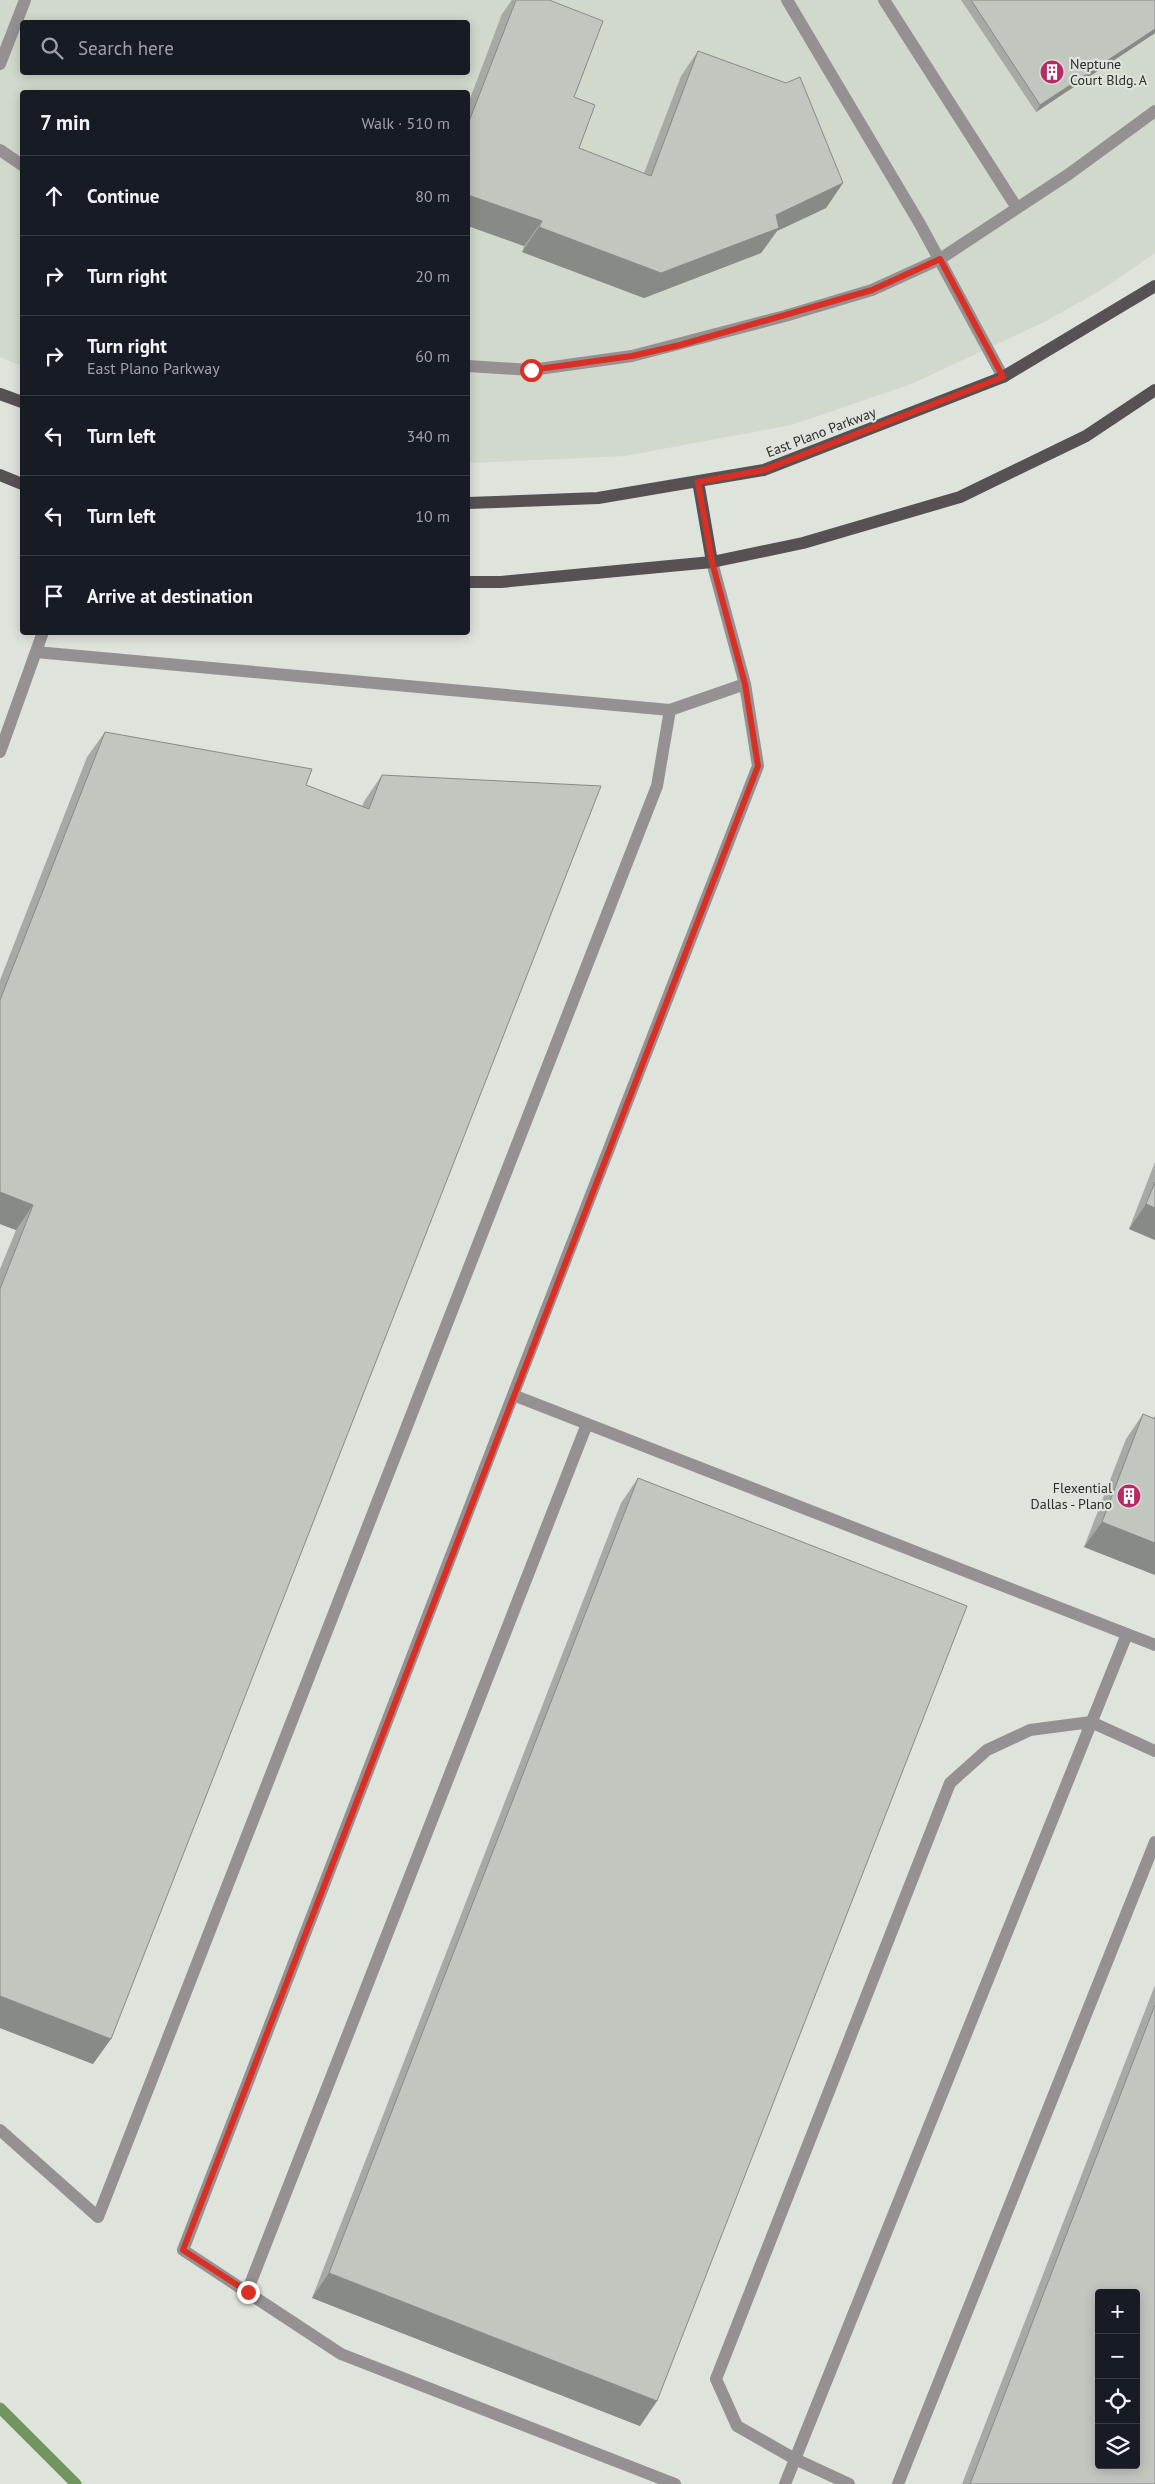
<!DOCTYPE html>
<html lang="en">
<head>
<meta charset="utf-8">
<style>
	:root { --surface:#171b24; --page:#242831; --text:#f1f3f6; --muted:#9ea1a6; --line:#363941 }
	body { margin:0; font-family:"PT Sans",sans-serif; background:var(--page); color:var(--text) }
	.controls { position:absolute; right:15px; bottom:15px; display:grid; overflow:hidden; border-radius:5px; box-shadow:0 2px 12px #0003 }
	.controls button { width:45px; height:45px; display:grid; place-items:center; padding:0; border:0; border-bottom:1px solid var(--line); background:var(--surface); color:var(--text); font:25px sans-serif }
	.stop { position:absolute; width:15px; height:15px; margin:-11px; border:4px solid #d93025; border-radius:50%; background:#fff }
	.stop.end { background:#d93025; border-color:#fff; box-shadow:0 1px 5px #0008 }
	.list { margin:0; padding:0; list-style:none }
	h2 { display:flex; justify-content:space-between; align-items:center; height:65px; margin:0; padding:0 20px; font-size:21px }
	h2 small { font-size:16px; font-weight:400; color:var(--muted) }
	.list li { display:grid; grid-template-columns:32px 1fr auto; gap:15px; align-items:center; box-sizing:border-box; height:80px; padding:0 20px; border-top:1px solid var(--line) }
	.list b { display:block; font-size:19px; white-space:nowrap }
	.list p { margin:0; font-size:16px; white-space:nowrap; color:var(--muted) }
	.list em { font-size:16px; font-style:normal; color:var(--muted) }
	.icon { flex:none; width:28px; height:28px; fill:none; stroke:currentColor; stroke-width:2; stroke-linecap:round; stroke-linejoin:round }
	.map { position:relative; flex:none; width:1155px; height:2484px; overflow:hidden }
	.search { position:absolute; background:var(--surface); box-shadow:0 2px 12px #0003; left:20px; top:20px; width:450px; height:55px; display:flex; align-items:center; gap:12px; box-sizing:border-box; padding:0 18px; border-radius:5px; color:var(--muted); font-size:19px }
	.panel { position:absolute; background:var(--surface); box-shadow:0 2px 12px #0003; left:20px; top:90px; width:450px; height:545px; border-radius:5px }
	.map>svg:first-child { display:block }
	.built { fill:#d0d9cc; fill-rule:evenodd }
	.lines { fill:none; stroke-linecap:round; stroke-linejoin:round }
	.stream { stroke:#71955e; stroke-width:11 }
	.service { stroke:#959192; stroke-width:12 }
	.minor { stroke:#959192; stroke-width:12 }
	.primary { stroke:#585153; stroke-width:12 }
	.wall { fill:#a6aaa4 }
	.shaded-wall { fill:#878b86 }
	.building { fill:#c1c6bf; stroke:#878b86; fill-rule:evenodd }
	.route { stroke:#d93025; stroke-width:6 }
	.labels { text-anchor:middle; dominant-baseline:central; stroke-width:4.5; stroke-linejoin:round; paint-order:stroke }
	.poi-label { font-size:14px; fill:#2b2d2a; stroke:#dee3db; text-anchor:start }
	.street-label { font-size:14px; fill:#2b2d2a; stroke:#dee3db }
</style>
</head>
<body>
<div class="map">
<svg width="1155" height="2484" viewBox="0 0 1155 2484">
	<rect width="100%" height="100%" fill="#dee3db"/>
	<path class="built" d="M0 0H1155V253L1103 289 1044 322 909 385 791 425 625 456 468 463V92H22V366L0 357ZM22 22H468V72H22Z"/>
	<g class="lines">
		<path class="stream" d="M0 2408 76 2484"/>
		<path class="service" d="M787 0 920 224 1003 377
			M884 0 1017 208
			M0 150 22 165
			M468 366 531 370 632 356 785 316 872 290 940 259 1069 174 1155 111
			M670 710 745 684
			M0 752 43 632
			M513 1395 758 766 745 684 712 562
			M0 2130 98 2217 657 786 670 710 36 652
			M247 2292 587 1424
			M675 2484 341 2354 183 2250 513 1395 1155 1645
			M785 2484 1127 1634
			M849 2484 795 2459 737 2426 716 2379 950 1783 987 1750 1030 1730 1091 1722 1155 1751
			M898 2484 1155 1842"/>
		<path class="minor" d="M0 64 25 0"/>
		<path class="primary" d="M0 394 22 402
			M0 475 22 484
			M698 481 712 562
			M468 503 598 498 764 470 1003 377 1155 286
			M468 582H501L712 562 803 543 960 497 1086 436 1155 390"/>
	</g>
	<path class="wall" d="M512 0H549L574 97 579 148 644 173 681 76 698 51 843 183 826 208 777 231 761 253 644 298 522 252 524 246 468 226V104L502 14Z
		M961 0H1155V33L1036 112Z
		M105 732 306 785 362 806 365 800 382 775 93 2064 0 2028V1269L16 1230 0 1224V980L87 757Z
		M1155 1162V1240L1129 1229Z
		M1143 1414 1154 1418 1155 1415V1575L1084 1547 1126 1439Z
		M638 1478 657 2401 640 2426 312 2298 621 1503Z
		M1155 1985V2484H962Z"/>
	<path class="shaded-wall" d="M1155 29V33L1036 112 1040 105Z
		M843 183 826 208 777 231 761 253 644 298 522 252 539 227 776 215Z
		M468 195 542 221 524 246 468 226Z
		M0 1192 33 1205 16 1230 0 1224Z
		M1146 1204 1155 1208V1240L1129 1229Z
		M1102 1522 1155 1543V1575L1084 1547Z
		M0 1996 111 2039 93 2064 0 2028Z
		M329 2273 657 2401 640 2426 312 2298Z"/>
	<path class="building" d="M516 0H549L603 21 574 97 595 105 579 148 651 176 698 51 786 83 800 77 843 183 776 215 779 228 661 273 539 227 542 221 468 195V124Z
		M971 0H1155V29L1040 105Z
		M105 732 312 769 306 785 369 809 382 775 601 786 111 2039 0 1996V1289L33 1205 0 1192V1000Z
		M1155 1182V1208L1146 1204Z
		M1143 1414 1155 1419V1543L1102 1522Z
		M638 1478 967 1606 657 2401 329 2273Z
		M1155 2005V2484H970ZM1099 2293H1136V2465H1099Z"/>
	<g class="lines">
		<path class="route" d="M248 2292 183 2250 758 766 745 684 712 562 698 482 764 470 1003 377 940 259 872 290 680 345 632 356 531 370"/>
	</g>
	<defs>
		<symbol id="building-disc" viewBox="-11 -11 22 22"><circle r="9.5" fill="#b62b65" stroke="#dee3db"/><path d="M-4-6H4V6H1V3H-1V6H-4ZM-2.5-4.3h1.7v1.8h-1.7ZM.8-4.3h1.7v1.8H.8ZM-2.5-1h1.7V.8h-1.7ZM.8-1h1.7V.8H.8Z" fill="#fff"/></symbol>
	</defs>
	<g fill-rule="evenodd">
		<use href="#building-disc" x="1038" y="58" width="28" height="28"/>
		<use href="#building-disc" x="1115" y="1482" width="28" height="28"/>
	</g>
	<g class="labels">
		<g class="poi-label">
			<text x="1070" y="64">Neptune<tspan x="1070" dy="16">Court Bldg. A</tspan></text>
			<text x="1112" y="1488" text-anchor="end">Flexential<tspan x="1112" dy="16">Dallas - Plano</tspan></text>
		</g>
		<g class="street-label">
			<text transform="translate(821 432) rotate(-21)">East Plano Parkway</text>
		</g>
	</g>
</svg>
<div class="controls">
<button>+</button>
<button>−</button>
<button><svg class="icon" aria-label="locate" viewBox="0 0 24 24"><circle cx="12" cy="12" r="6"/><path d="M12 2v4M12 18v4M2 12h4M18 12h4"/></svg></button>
<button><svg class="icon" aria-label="layers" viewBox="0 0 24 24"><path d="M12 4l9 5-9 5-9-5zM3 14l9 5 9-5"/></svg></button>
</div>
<div class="stop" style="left:531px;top:370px"></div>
<div class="stop end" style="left:248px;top:2292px"></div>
<div class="search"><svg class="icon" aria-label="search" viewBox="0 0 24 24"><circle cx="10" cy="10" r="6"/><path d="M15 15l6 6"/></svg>Search here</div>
<section class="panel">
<h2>7 min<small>Walk · 510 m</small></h2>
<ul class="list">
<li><svg class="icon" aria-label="ahead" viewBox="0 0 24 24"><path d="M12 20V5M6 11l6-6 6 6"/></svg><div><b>Continue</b></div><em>80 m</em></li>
<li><svg class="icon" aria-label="right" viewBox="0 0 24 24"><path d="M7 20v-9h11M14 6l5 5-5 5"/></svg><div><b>Turn right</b></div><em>20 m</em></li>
<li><svg class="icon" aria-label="right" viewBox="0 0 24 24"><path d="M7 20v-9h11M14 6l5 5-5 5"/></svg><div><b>Turn right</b><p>East Plano Parkway</p></div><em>60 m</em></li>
<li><svg class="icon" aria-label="left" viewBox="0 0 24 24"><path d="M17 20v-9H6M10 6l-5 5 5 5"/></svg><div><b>Turn left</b></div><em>340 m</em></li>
<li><svg class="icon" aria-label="left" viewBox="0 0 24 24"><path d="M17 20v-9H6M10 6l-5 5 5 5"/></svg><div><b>Turn left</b></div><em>10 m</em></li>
<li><svg class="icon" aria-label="arrive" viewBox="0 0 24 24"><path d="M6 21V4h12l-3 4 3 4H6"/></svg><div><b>Arrive at destination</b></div></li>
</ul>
</section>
</div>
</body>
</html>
